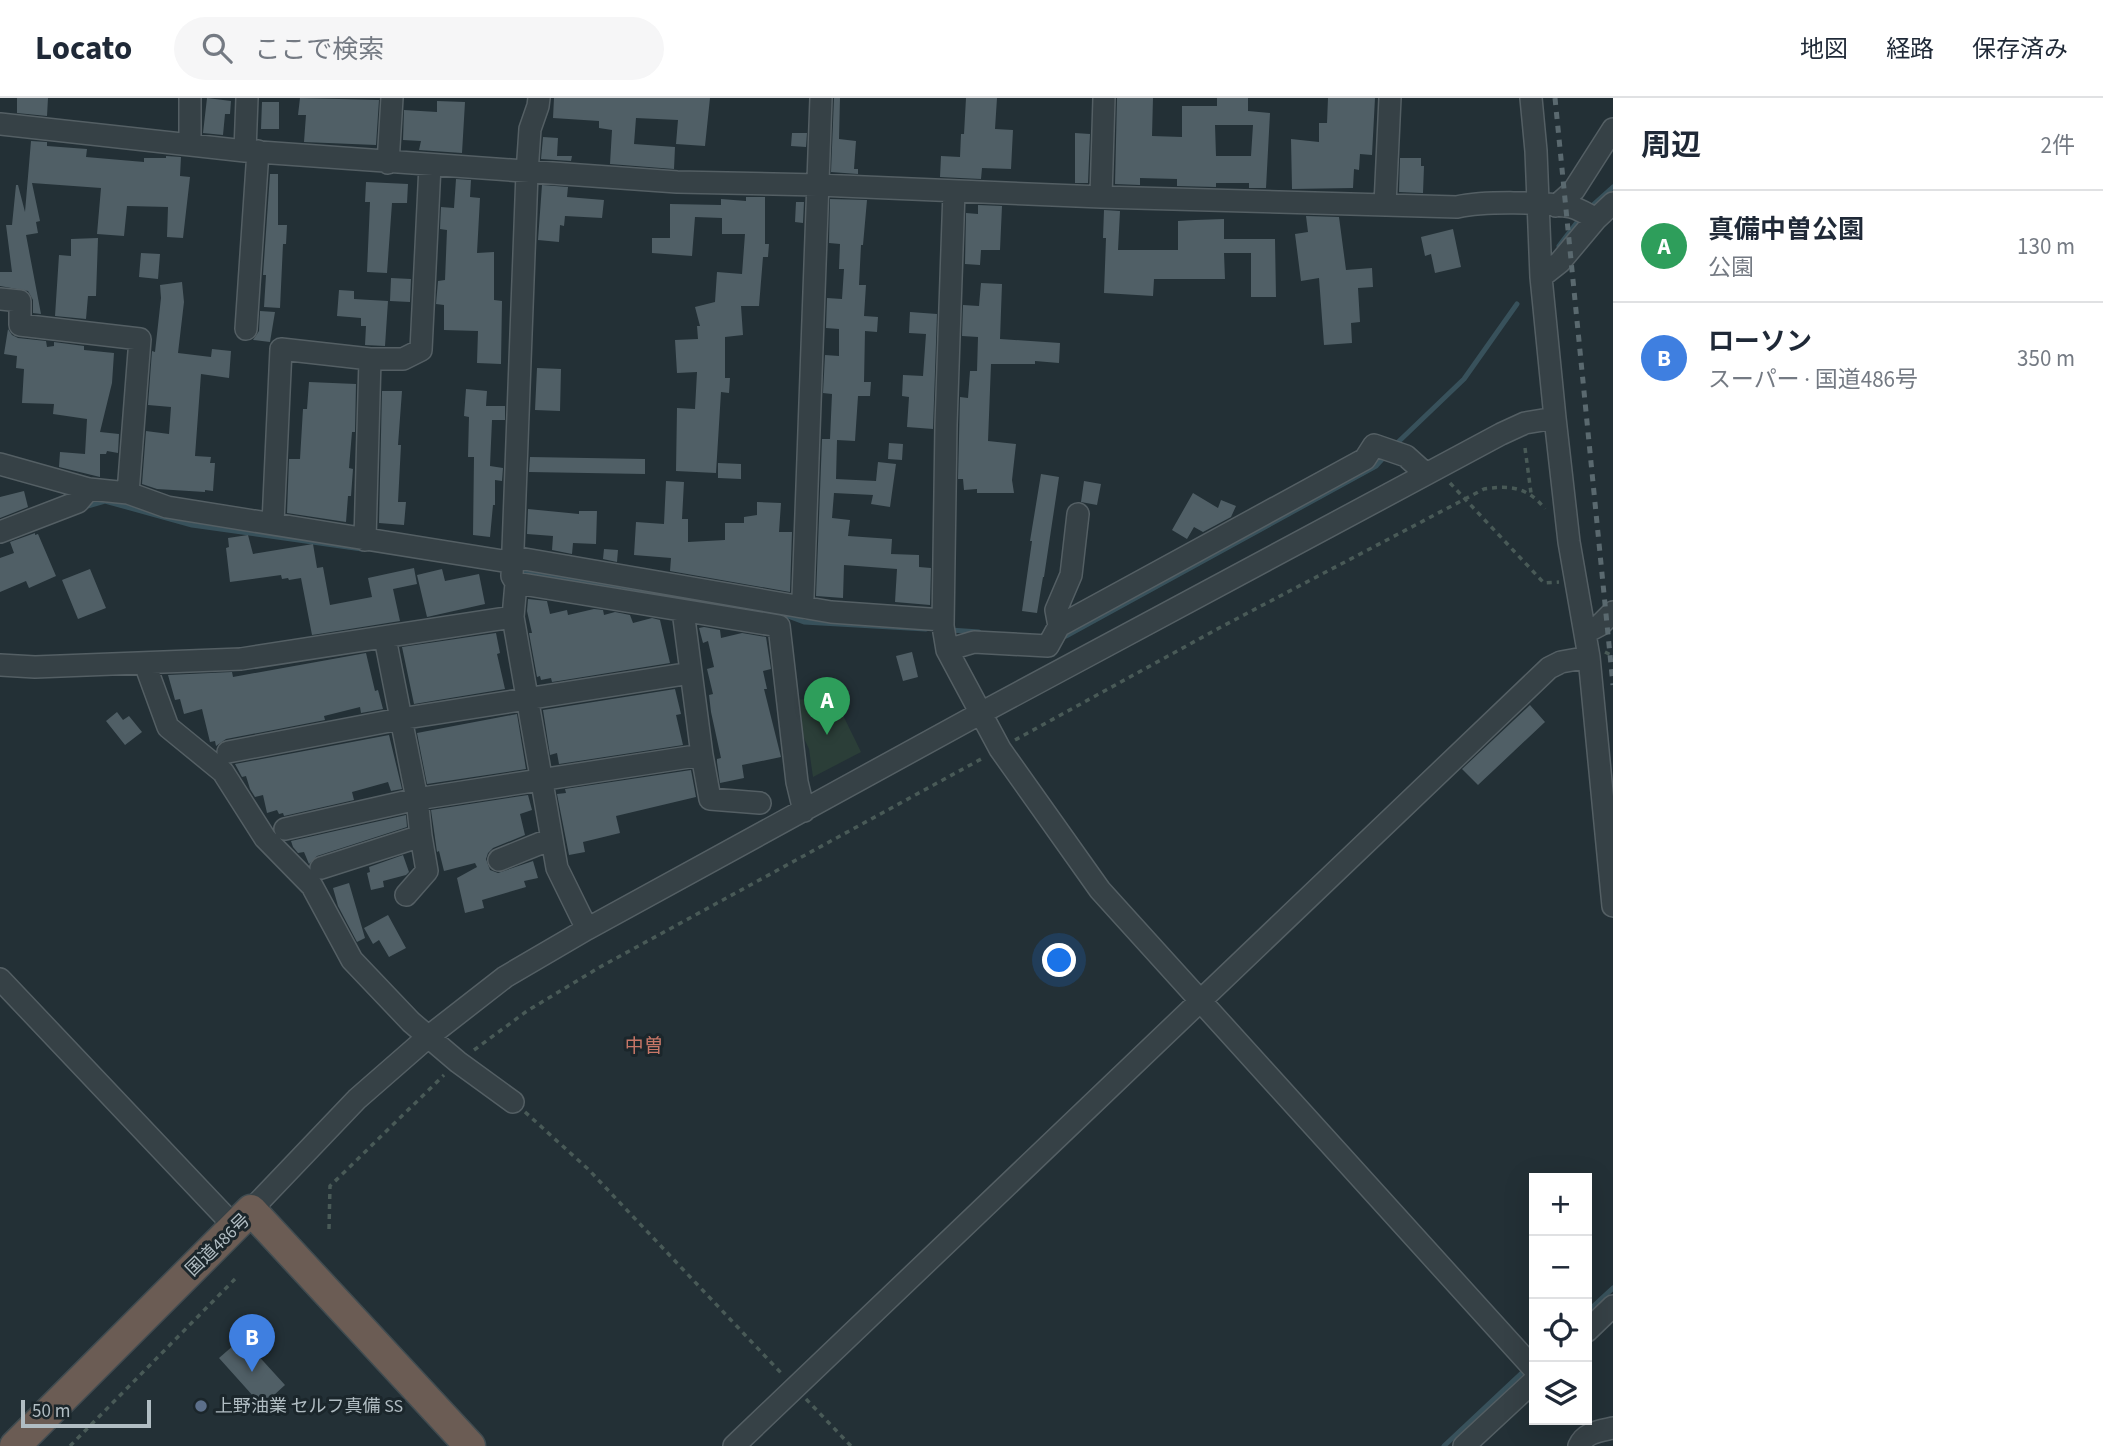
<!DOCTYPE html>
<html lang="ja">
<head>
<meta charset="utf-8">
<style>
	:root { --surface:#fff; --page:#f6f6f7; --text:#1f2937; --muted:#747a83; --line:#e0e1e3; --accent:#0f766e }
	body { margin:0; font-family:"Source Sans 3","Noto Sans JP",sans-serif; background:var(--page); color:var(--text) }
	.controls { position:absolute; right:21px; bottom:21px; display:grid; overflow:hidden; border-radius:0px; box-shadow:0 7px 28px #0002 }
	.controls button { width:63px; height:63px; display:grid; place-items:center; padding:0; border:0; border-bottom:2px solid var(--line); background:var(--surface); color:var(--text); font:35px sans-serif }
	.scale { position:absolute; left:21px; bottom:18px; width:130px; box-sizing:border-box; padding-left:7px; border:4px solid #b1bdc3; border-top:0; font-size:19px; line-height:24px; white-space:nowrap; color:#b1bdc3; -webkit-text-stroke:5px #1b262b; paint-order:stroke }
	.you { position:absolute; left:1060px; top:863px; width:24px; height:24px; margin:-18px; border:5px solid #fff; border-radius:50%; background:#1a73e8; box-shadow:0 0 0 10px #1a73e833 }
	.badge { display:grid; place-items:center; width:46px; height:46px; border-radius:50%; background:var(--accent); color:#fff; font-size:23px; font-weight:700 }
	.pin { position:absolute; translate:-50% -58px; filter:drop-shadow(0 2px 4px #0008) }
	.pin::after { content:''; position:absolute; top:37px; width:24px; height:21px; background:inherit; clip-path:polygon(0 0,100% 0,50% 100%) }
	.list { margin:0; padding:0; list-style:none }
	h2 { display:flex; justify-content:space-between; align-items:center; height:91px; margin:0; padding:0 28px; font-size:30px }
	h2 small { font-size:23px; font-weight:400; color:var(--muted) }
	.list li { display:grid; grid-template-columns:46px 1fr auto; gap:21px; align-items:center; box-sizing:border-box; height:112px; padding:0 28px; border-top:2px solid var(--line) }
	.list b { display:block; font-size:26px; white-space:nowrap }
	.list p { margin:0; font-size:23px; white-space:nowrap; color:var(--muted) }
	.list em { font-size:23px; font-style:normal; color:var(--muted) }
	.icon { flex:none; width:38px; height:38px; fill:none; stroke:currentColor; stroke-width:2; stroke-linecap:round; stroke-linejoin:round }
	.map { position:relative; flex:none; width:1613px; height:1348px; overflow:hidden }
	header { display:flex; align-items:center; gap:42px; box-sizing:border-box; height:98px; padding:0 35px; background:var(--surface); border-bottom:2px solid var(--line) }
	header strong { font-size:33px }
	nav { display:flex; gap:38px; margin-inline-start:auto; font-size:24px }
	.search { width:490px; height:63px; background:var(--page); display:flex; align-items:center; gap:18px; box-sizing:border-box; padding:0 24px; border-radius:38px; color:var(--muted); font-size:26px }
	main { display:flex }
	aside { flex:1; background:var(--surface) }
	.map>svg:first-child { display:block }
	.green { fill:#2b3e38 }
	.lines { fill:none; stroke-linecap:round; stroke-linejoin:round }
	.stream { stroke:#38515b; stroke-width:5 }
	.building { fill:#505f66; fill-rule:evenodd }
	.minor-casing { stroke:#545f64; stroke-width:24 }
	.highway-casing { stroke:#414c51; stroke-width:33 }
	.path { stroke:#495a57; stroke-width:3.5; stroke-dasharray:5 5; stroke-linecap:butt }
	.minor { stroke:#364146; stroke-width:21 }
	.highway { stroke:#6b5c54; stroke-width:30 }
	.rail { stroke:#5a696f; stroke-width:5; stroke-dasharray:7 7; stroke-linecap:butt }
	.service-dot { fill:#5c6f8a; stroke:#1b262b; stroke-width:2.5 }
	.labels { text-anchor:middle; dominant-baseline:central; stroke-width:6; stroke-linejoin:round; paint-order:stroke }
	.street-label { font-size:18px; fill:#b1bdc3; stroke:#1b262b }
	.poi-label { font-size:18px; fill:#b1bdc3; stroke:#1b262b; text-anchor:start }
	.neighbourhood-label { font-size:19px; fill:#c77667; stroke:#1b262b }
</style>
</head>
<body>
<header>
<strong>Locato</strong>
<div class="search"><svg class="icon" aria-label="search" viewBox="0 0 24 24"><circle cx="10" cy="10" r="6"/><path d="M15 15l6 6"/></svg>ここで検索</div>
<nav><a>地図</a><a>経路</a><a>保存済み</a></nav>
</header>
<main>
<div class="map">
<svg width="1613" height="1348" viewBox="0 0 1613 1348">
	<rect width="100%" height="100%" fill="#233036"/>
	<path class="green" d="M834 599 861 654 813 679 809 651 796 623 794 602Z"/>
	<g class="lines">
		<path class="stream" d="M1594 106 1613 89
			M1559 148 1578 123
			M1394 348 1464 281 1517 206
			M84 409 105 403 192 427 362 451
			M517 474 753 511
			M780 515 804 524 926 531
			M950 532 979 534
			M1058 538H1066L1376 368 1385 358
			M1587 1214 1613 1190
			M1444 1348 1526 1271"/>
	</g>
	<path class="building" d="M17 0H48L47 18 17 15Z
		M207 0 231 3 230 16H225L223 37 203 35Z
		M300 0 379 2 376 47 304 44 306 17H298Z
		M554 0H710L705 48 676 46 678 22 636 20 634 46 675 49 674 71 610 66 612 32 599 30V23L553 20Z
		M834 0H840L839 41 856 43 854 71H858V76L831 74Z
		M966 0H997L995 31 1013 32 1011 71 982 70 981 81 940 79 941 58 960 59 961 36H964Z
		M1117 0H1153L1152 38 1182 39V8H1217V0H1248V13L1270 15 1266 90H1249V85H1216V89L1177 88V81L1140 80V87L1115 86ZM1215 27H1253L1251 58H1216Z
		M1328 0H1375L1372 57 1360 56 1359 72 1354 71 1353 90 1292 91 1291 41 1319 44V25H1327Z
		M437 3 465 4 462 55 419 52 421 43 403 42 404 12 437 14Z
		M262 4H279V31H261Z
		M792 35H807L806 49 791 48Z
		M1075 35 1090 36 1088 85H1075Z
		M543 39 558 40 557 58H572L571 63 541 61Z
		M31 43 47 44V48L87 51 86 59 144 64V60H166V58L181 59 180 78 190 79 183 140 167 139 168 109 127 108 124 138 97 136 101 90 32 85 40 123 36 124 38 135 26 137 41 216 33 215V202L28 193 0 188V174H12L6 127H12L16 87H18L25 114Z
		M1400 60H1421V68H1424L1423 95 1399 94Z
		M270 76H278V127H287L286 146H283L280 210 264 209 266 177H263Z
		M456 81 471 82 470 99 480 100 477 155 494 154V202L502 203 501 266 477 265 478 233 444 232V207L436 206 438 183 445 182 447 132 440 131 441 109 454 110Z
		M366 84 408 86 407 105H392L387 175 367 174 370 104H365Z
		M542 87 568 89 567 99 604 102 602 120 565 118 564 128 560 127 559 144 538 142Z
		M746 99H765V146H769L768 159H763L759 208H741L743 237 725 239V280H730L729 295 721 294 716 375 676 373 677 310 695 311 697 274 677 275 675 242 698 241 697 228H700L695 209 715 204 717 174 742 176 745 136H722V120L695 119 692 158 652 155V140H670V106L721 107V101L746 103Z
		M830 101 867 102 863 147H861L859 187H866L864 218 878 219 877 234 865 233 864 284H871L870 298H858L855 343 837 342 836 381 876 383 878 364 896 366 890 409 871 406 873 397 834 395 832 420 850 422 848 438 892 441 891 456 919 457V469L931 470 930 507 895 504 897 471 844 467 843 500 816 498 822 341H830L832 296 823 295 825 257 839 258V231L826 230 827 200 842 201 844 171H839L840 146 829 145Z
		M796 104H804L803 125 795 124Z
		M978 107 1002 108 1000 152H981L980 167 965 166 966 115 978 116Z
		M1104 112 1120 113 1118 152H1178V123L1195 122 1224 121V141H1275L1276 199H1251V155H1224L1225 181H1154L1153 198 1104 195 1106 140H1103Z
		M1306 118 1339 119 1346 172 1372 170 1373 189 1358 190 1360 224 1351 225 1352 245 1324 247 1319 180 1301 183 1295 136 1308 134Z
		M1453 131 1461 169 1435 175 1431 156 1425 158 1421 139Z
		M98 140 96 198H88L86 221 55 218 59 157 71 158V141Z
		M141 155 160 156 158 181 139 179Z
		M391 180 411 181 410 204 390 203Z
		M182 184 184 204 178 255 211 259 212 251 231 253 229 280 201 276 195 358 211 359 210 365H215L213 393 205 392V394L157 391 142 386 146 333 169 336 171 309 148 307 152 253 155 254 161 200 160 187Z
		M981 185 1002 186 1000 241 1060 245 1059 265 1035 263V266H991L988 343 1016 346 1012 382 1014 395H977V391L964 392 963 381H958L960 299 968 300 970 273H977L978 239 962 238 963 207 979 208Z
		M339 192 354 193V201L388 203 385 248 365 247 366 228H361V220L337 218Z
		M260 213 275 214 270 244 253 242 259 233Z
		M910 214 937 216 933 331 907 329 909 299 902 298 903 277 923 278 926 236 909 235Z
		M8 231 12 237 18 240 46 243 47 249 54 248V244L84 248V252L114 255 112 285 100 334 119 336 118 355 107 353 106 356H100V379L59 369 60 354 85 356 87 321 53 316 54 306 22 305 24 271 16 270 17 258 4 256Z
		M537 270 561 271 560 313 535 312Z
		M309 284 356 286 355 334H352L349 370 353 371 351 398H348L346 424 287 415 289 361H300L303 311H307Z
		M466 291 487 293 486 308H505V322H492L490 368 503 370 502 383 495 382V407H493L490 439 473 437 474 359H468L469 319 464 318Z
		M382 293H402L398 347H401L398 404H406L404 427 379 425Z
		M889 345 903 346 902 362 888 361Z
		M530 359 645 361V376L529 374Z
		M718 365 741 366V381L718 380Z
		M1041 376 1059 379 1044 479H1043L1037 515 1022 513 1032 443H1030Z
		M666 383 684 384 682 421H688V444L725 442V425H744V419L757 417V404L781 405 779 434H792L790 494 670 473 671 460 634 457 636 424 664 426Z
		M1084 383 1101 386 1097 407 1081 404Z
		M24 393 28 409 0 420V399Z
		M1193 395 1218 410 1221 402 1236 408 1231 419 1203 434 1194 429 1187 441 1172 432Z
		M528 411 579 416V413H597L596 446 573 445 572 456 552 452 553 438 527 436Z
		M35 435V437L38 436 56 478 29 490 26 483 0 494V460L14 455 10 444Z
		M248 437 253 456 313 446 317 470 323 469 330 507 372 499 368 480 414 470 417 486 393 491 400 523 312 537 301 480 289 482 288 480 282 481 281 477 230 484 226 450 229 449 228 440Z
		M604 451 618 452 617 464 603 461Z
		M90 471 106 510 78 521 62 482Z
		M442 471 445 483 479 476 485 506 427 519 417 477Z
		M528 501 547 503 550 516 567 512 568 517 594 511 603 512 604 517 615 514 630 517 633 525 652 520 660 522 670 565 552 584 551 580 541 582 540 578 537 579 529 535H532L527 513Z
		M704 529 720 532 721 540 742 535 766 539 771 571 763 573 767 591H764L781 659 742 667 744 680 720 685 717 664V661L721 660 711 614 709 597 713 596 707 571 714 569 708 543 703 545 699 530Z
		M496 535 500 555 497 556 505 591 414 606 402 549Z
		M912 554 918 579 903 583 896 558Z
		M366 555 375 593 378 592 383 611 361 615 360 609 324 618 325 622 226 641 216 648 215 643 210 644 202 611 184 616 180 601 175 602 168 577 232 574 233 579Z
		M675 591 681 616 676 617 683 647 559 666 557 655 550 657 543 612Z
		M1530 607 1545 624 1478 687 1462 671Z
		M117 614 123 622 129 618 142 634 125 647 106 623Z
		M517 616 526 671 427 686 417 635Z
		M389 637 402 691 391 693 388 684 352 694 354 702 284 718 283 715 279 716 277 712 267 715 263 697 255 699 250 691 246 678 242 679 235 666Z
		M691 672 696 699 616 718 620 735 583 744 585 754 569 757 557 696 566 695 565 691Z
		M528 697 532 712 520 716 525 737 493 750 488 755 486 761 490 772 498 775 533 763 538 780 524 783 526 789 482 802 484 810 465 815 457 780 477 769 475 765 444 773 439 753 437 754 431 712Z
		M406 717 407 729 317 758 309 766 304 754 298 755 293 749 291 743Z
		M403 757 409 774 406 777 383 783 384 789 371 792 367 775 370 774 369 769Z
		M349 785 365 840 357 844 338 808 333 790Z
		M388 817 406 850 389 859 379 842 373 846 364 830Z
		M242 1240 285 1287 262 1308 219 1260Z"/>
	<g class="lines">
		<defs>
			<path id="minor" d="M539 0 538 8 530 31 527 75 512 478 516 485 513 519 557 770 587 831
				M1531 0 1536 53 1541 179 1555 320 1569 444 1589 559 1613 808
				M0 26 245 53 677 84 818 87 1101 99 1457 109C1484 103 1543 104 1571 109 1580 111 1588 117 1596 121L1613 105
				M190 47V0
				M245 53 247 0
				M388 65 392 0
				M954 93 946 327 943 528 947 552 1000 651 1100 792 1534 1271
				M1101 99 1104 0
				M1385 107 1390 0
				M1556 108 1574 92 1613 31
				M1541 179 1560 164 1596 121
				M0 201 20 203V227L140 241 128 395
				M246 231 258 53
				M0 366 89 391 128 395 167 409 503 463 513 459 831 514 943 522
				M273 425 281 251 370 261H403L421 252 430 67
				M0 434 78 404 89 391
				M365 442 370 261
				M516 485 779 528 797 684 804 713
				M800 508 803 499 821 0
				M683 513 702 657
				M1059 528 1056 512 1071 477 1078 416
				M1585 535 1600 527 1613 514
				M385 540 417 701 702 657 710 701 760 705
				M947 552 974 544 1048 548 1059 528 1365 361 1374 347 1406 358 1426 376
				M145 566 168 629 223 674 265 740 312 788 352 862 411 924 458 964 513 1004
				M0 567 35 569 241 561 513 519
				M228 654 400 621 691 575
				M285 731 417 701 421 738 321 770
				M499 762 551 741
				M406 797 427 773 421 738
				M0 881 235 1129
				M251 1112 357 1001 428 939 505 879 587 831 981 615 1501 336 1525 325 1555 320
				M1587 1233 1613 1208
				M734 1348 1549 570 1561 564 1589 559
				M1464 1348 1534 1283
				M1579 1348C1585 1334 1600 1333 1613 1330"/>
			<path id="highway" d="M15 1348 251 1112 470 1348"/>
		</defs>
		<use href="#minor" class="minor-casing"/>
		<use href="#highway" class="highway-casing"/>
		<path class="path" d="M1525 350 1531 395
			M1450 385 1544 485 1559 484
			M1605 554 1613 558
			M1015 642 1221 529 1484 391C1510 387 1528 389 1545 411
			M474 952 527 913 600 869 983 660
			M525 1014 588 1071 782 1276
			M329 1131 330 1088 444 977
			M806 1301 851 1348
			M70 1348 235 1181"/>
		<use href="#minor" class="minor"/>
		<use href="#highway" class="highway"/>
		<path class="rail" d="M1555 0 1613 587"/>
	</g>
	<circle class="service-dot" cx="201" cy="1308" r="7"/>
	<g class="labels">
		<g class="street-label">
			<text transform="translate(218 1147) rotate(-44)">国道486号</text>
		</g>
		<g class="poi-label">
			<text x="215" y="1308">上野油業 セルフ真備 SS</text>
		</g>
		<g class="neighbourhood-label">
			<text x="644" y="948">中曽</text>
		</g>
	</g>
</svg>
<div class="controls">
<button>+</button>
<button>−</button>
<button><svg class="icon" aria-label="locate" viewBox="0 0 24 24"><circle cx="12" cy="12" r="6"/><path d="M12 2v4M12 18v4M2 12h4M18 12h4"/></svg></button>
<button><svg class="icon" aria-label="layers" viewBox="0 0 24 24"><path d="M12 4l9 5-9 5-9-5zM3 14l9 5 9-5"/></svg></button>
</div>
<div class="scale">50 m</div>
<div class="you"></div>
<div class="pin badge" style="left:827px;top:637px;background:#2e9e5b">A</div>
<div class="pin badge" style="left:252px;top:1274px;background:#3f7fe0">B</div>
</div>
<aside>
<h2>周辺<small>2件</small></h2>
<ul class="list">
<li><span class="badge" style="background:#2e9e5b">A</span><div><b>真備中曽公園</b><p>公園</p></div><em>130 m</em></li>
<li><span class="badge" style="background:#3f7fe0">B</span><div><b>ローソン</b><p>スーパー · 国道486号</p></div><em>350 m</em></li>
</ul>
</aside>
</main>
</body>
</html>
